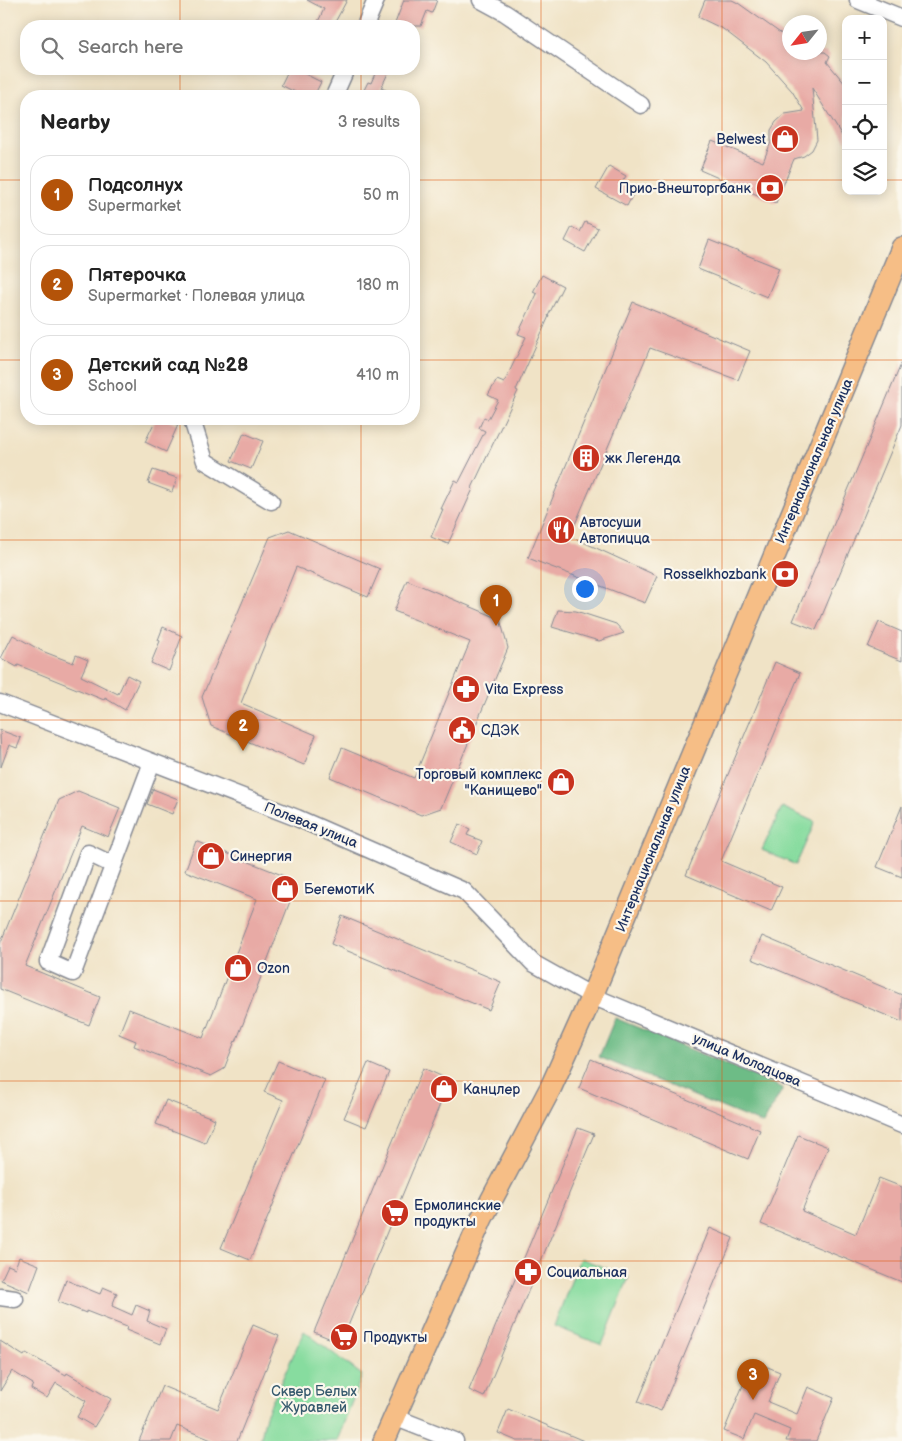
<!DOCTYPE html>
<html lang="en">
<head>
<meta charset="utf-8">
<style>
	:root { --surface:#fff; --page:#f6f6f6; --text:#222; --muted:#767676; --line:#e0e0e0; --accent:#b45309 }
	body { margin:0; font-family:"Balsamiq Sans",sans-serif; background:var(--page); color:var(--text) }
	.controls { position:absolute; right:15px; top:15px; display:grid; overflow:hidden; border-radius:10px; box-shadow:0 2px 12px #0003 }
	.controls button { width:45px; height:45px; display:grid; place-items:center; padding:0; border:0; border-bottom:1px solid var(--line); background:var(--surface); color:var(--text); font:25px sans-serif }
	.compass { position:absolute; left:782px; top:15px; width:45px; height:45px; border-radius:50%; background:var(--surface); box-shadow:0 2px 12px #0003; rotate:240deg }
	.you { position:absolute; left:584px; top:588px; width:18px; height:18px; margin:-12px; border:4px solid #fff; border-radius:50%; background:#1a73e8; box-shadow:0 0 0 8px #1a73e833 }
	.badge { display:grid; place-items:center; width:32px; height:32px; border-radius:50%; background:var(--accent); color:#fff; font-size:16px; font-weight:700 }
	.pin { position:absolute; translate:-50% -41px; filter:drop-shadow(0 1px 2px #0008) }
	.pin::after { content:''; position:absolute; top:26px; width:18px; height:15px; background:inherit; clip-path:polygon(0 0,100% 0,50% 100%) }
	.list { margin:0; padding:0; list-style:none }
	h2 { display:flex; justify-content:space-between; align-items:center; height:65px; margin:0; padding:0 20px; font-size:21px }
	h2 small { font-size:16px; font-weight:400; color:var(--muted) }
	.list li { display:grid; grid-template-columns:32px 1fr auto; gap:15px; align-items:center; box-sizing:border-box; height:80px; margin:0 10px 10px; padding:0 10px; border:1px solid var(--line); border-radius:20px }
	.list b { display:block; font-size:19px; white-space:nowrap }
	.list p { margin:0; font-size:16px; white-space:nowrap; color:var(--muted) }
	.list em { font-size:16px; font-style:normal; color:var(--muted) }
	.icon { flex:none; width:28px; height:28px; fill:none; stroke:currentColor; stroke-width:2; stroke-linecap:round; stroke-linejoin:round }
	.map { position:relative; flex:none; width:902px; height:1441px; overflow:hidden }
	.search { position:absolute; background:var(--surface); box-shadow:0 2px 12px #0003; left:20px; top:20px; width:400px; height:55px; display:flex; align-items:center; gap:12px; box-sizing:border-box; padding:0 18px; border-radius:20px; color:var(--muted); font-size:19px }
	.panel { position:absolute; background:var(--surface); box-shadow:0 2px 12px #0003; left:20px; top:90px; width:400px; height:335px; border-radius:20px }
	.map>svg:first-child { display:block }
	.green { fill:#87dc9f; stroke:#51867e }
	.forest { fill:#6dbc86; stroke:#447672 }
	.building { fill:#e8aaa5 }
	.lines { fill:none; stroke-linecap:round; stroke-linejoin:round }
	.minor-casing { stroke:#868992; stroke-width:19 }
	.major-casing { stroke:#868992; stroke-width:24 }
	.minor { stroke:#fff; stroke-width:16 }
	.major { stroke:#f6be86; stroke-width:21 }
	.grid { fill:none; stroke:#de5710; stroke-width:1; stroke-opacity:0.55 }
	.labels { text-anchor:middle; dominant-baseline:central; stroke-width:4.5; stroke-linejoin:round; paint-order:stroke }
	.poi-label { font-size:14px; fill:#1b2f5e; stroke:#fbf7ec; text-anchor:start }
	.street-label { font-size:14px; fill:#1b2f5e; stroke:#fbf7ec }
	.park-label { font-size:14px; fill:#365a6e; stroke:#fbf7ec }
</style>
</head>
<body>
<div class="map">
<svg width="902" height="1441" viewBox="0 0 902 1441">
	<rect width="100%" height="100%" fill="#fbf7ec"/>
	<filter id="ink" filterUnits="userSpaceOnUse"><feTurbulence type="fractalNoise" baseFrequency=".02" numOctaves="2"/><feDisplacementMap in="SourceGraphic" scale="10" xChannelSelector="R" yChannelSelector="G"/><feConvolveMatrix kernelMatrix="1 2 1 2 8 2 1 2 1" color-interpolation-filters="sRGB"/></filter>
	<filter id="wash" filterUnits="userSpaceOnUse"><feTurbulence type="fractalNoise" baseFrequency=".0096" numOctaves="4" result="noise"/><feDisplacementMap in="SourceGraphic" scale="20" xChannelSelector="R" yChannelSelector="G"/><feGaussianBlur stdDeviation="1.12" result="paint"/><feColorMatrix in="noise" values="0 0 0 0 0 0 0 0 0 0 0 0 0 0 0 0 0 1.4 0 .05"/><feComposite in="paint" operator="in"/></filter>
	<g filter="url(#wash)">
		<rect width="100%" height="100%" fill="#f0e3c6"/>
		<path class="green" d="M782 807 815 822 796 865 762 850Z
			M580 1258 629 1277 602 1345 554 1326Z
			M304 1331 362 1375 337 1441H260L266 1415Z"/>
		<path class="forest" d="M615 1018 783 1088 763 1124 599 1057Z"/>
		<g id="blocks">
			<path class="building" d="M307 0H347L333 26H316L324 9Z
				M404 0H437L432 13 427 11 421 26H394Z
				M705 0H732L738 3 790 40V52H825L830 56 827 62 846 85V142L812 88 817 140 812 150 804 156 794 159 776 203 700 170 712 141 763 162 771 142V130L776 122 785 114 804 111 792 91 766 62 723 29 698 17Z
				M289 69H295L321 82 314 96H293L295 92 281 85Z
				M377 69H390L381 88 400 96H361L368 82 371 83Z
				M609 166 626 176 621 184 634 192 627 206 596 189Z
				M585 222 598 228 585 252 565 241 572 227 580 232Z
				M709 240 779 268 767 297 698 269Z
				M542 275 563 286 548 316H549L516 390 518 391 472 488 473 489 448 544 431 537 443 509H441L455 480 459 482 485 431 479 428 484 417 488 419 498 400 488 395 497 380 504 383 526 337 518 334 537 294 533 292Z
				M633 302 750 351 738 380 650 348 570 536 657 576 645 603 528 558Z
				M902 362V425L816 630 793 621Z
				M156 419H165L178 425 166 452 145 442Z
				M244 433 263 441 251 469 231 461Z
				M153 470 177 478 172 492 148 483Z
				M289 530 380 569 368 597 296 567 241 703 316 735 304 765 211 726 202 697 270 537Z
				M407 580 500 619 508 648 441 808 421 815 330 777 342 748 414 778 470 642 394 611Z
				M558 610 576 611 616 624 624 633 599 641 552 627Z
				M879 622 902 632V661L868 647Z
				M163 627 182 636 169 671 151 663 160 641 158 640Z
				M13 635 42 651 73 663 76 655 88 660 81 676 118 694 127 675 139 681 125 710 105 698 104 700 18 665 17 667 1 658Z
				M775 662 800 673 721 861 782 887 771 911 686 875Z
				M0 730 21 738 17 748 9 745 1 767Z
				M153 789 178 799 172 814 147 804Z
				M78 791 120 808 108 837 82 826 25 966 100 997 89 1025 0 989V944L59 800Z
				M902 806V877L877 867Z
				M459 824 470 829 467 835 482 841 477 854 451 842Z
				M196 841 287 877 294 891 236 1042 235 1041 224 1069 211 1076 134 1046 136 1041 119 1034 129 1009 203 1038 257 899 185 871Z
				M342 916 501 982 489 1010 331 944Z
				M762 936 902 995V1022L752 959Z
				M591 1059 760 1130 748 1159 579 1088Z
				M278 1061 325 1080 250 1260 221 1248 283 1100 264 1092Z
				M368 1063 389 1072 366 1127 344 1118Z
				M423 1068 450 1080 341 1343 314 1332Z
				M166 1100 215 1119 205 1143 156 1124Z
				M578 1128 594 1134 484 1397 469 1390Z
				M798 1135 828 1147 802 1211 856 1234 879 1178 902 1187V1282L761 1224Z
				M710 1228 733 1238 661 1411 638 1402Z
				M19 1257 39 1265 29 1292 1 1280 8 1265 15 1268Z
				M66 1280 100 1294 103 1287 117 1293 112 1306 132 1315 136 1305 150 1311 147 1321 166 1329 160 1344 126 1330 127 1327 86 1311V1313L58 1302Z
				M253 1325 279 1336 237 1441H214L177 1426 171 1441H139L162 1386 218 1409Z
				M0 1341 24 1356 26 1353 66 1375 67 1373 111 1399 94 1427 77 1417 86 1401 56 1383 47 1398 31 1389 33 1384 12 1371 0 1391Z
				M753 1361 780 1372 768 1402 797 1414 808 1387 834 1398 816 1441H786L790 1430 754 1415 744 1439 724 1431Z
				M508 1409 584 1441H517L498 1433Z"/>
		</g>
	</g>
	<g filter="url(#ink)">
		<use href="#blocks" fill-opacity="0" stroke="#868992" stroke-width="1"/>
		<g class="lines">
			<defs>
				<path id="minor" d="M481 0 505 13 641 105
					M858 0 902 18
					M365 26 376 0
					M334 96 346 69
					M195 419 193 423 205 461 271 501
					M0 703 297 818 464 891 533 963 592 996 902 1125
					M113 865 88 853 48 962 73 973 152 762
					M0 1297 15 1299
					M394 1417 455 1441"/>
				<path id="major" d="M384 1441 482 1218 551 1087 592 996 902 248"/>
			</defs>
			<use href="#minor" class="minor-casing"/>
			<use href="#major" class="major-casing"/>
			<use href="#minor" class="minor"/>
			<use href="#major" class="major"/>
		</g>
	</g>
	<path class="grid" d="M180 0V26M361 0V26M541 0V1441M722 0V1441M180 69V96M361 69V96M0 180H26M414 180H846M883 180H902M0 360H26M414 360H902M180 419V1441M361 419V1441M0 540H902M0 720H902M0 901H902M0 1081H902M0 1261H902"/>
	<defs>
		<symbol id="shop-disc" viewBox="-11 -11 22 22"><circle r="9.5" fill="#c8321e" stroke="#fbf7ec"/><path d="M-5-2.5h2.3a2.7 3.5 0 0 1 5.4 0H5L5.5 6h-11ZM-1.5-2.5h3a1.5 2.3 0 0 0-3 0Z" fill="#fff"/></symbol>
		<symbol id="bank-disc" viewBox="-11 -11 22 22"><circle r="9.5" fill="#c8321e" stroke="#fbf7ec"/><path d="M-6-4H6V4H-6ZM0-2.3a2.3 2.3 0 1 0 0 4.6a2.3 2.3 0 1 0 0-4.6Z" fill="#fff"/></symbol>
		<symbol id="building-disc" viewBox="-11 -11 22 22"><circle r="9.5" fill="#c8321e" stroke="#fbf7ec"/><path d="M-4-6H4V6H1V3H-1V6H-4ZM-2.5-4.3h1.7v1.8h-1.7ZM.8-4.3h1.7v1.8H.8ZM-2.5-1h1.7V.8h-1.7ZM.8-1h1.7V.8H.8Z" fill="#fff"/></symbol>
		<symbol id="restaurant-disc" viewBox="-11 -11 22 22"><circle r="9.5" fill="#c8321e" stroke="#fbf7ec"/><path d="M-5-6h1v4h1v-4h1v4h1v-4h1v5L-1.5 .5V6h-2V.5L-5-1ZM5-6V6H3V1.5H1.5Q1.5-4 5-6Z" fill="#fff"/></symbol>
		<symbol id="pharmacy-disc" viewBox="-11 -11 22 22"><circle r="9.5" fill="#c8321e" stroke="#fbf7ec"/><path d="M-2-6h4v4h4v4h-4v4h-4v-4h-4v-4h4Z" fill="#fff"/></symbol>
		<symbol id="civic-disc" viewBox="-11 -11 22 22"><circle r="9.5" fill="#c8321e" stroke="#fbf7ec"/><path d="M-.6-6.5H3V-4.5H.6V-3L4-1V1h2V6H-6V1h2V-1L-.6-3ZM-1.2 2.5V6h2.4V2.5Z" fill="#fff"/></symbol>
		<symbol id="supermarket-disc" viewBox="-11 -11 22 22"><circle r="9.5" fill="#c8321e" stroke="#fbf7ec"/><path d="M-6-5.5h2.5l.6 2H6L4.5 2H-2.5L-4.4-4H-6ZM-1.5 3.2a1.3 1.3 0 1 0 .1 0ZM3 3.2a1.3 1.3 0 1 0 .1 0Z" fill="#fff"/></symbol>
	</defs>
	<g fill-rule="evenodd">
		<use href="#shop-disc" x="769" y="123" width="32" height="32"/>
		<use href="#bank-disc" x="754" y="172" width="32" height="32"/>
		<use href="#building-disc" x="570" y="442" width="32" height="32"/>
		<use href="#restaurant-disc" x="545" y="514" width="32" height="32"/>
		<use href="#bank-disc" x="769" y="558" width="32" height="32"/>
		<use href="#pharmacy-disc" x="450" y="673" width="32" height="32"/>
		<use href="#civic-disc" x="446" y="714" width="32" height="32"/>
		<use href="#shop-disc" x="545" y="766" width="32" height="32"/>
		<use href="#shop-disc" x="195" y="840" width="32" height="32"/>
		<use href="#shop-disc" x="269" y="873" width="32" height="32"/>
		<use href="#shop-disc" x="222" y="952" width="32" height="32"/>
		<use href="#shop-disc" x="428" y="1073" width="32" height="32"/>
		<use href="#supermarket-disc" x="379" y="1197" width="32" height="32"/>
		<use href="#pharmacy-disc" x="512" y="1256" width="32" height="32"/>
		<use href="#supermarket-disc" x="328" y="1321" width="32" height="32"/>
	</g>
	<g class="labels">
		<g class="poi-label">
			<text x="766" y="139" text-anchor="end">Belwest</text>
			<text x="751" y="188" text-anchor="end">Прио-Внешторгбанк</text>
			<text x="605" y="458">жк Легенда</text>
			<text x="580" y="522">Автосуши<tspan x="580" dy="16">Автопицца</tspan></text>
			<text x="766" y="574" text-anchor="end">Rosselkhozbank</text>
			<text x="485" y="689">Vita Express</text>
			<text x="481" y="730">СДЭК</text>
			<text x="542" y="774" text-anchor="end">Торговый комплекс<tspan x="542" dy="16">"Канищево"</tspan></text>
			<text x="230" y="856">Синергия</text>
			<text x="304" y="889">БегемотиК</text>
			<text x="257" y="968">Ozon</text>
			<text x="463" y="1089">Канцлер</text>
			<text x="414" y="1205">Ермолинские<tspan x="414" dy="16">продукты</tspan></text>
			<text x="547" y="1272">Социальная</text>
			<text x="363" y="1337">Продукты</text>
		</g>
		<g class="street-label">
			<text transform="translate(814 461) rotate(-67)">Интернациональная улица</text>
			<text transform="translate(311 825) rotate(22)">Полевая улица</text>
			<text transform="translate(653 849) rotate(-68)">Интернациональная улица</text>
			<text transform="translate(747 1060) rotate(23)">улица Молодцова</text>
		</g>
		<g class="park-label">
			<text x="314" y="1391">Сквер Белых<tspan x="314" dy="16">Журавлей</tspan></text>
		</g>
	</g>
</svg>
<div class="controls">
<button>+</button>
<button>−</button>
<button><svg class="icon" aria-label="locate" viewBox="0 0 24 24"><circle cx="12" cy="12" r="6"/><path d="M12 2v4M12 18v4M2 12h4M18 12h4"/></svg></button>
<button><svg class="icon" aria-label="layers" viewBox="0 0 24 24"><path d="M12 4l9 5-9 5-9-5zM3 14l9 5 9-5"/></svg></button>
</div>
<svg class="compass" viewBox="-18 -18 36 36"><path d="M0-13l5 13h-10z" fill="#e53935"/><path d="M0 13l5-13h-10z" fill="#767676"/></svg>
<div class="you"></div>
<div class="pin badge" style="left:496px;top:626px">1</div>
<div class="pin badge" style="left:243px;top:751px">2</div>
<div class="pin badge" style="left:753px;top:1400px">3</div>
<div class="search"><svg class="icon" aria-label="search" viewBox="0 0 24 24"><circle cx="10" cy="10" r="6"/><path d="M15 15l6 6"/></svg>Search here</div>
<section class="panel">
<h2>Nearby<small>3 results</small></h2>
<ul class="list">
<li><span class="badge">1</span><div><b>Подсолнух</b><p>Supermarket</p></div><em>50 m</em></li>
<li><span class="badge">2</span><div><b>Пятерочка</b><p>Supermarket · Полевая улица</p></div><em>180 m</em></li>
<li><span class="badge">3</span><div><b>Детский сад №28</b><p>School</p></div><em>410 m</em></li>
</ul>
</section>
</div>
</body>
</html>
